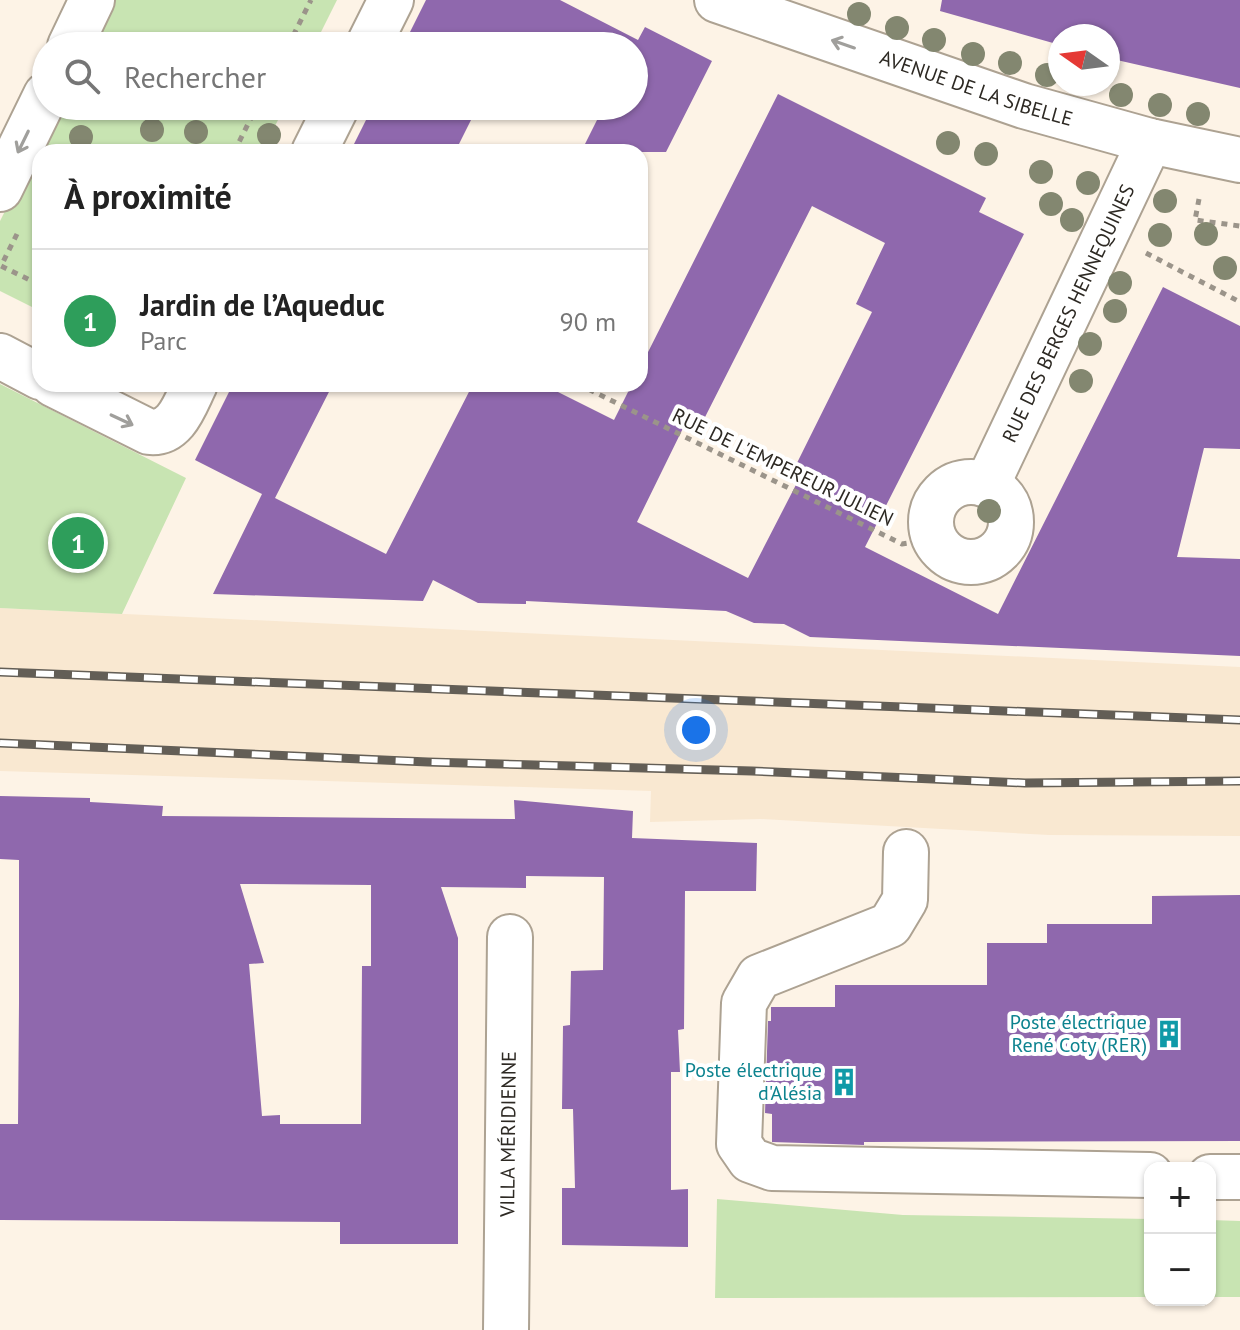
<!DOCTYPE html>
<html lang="fr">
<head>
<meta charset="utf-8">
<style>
	:root { --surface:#fff; --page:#f6f6f6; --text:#222; --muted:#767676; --line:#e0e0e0; --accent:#d93025 }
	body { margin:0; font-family:"PT Sans",sans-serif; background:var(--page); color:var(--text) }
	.controls { position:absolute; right:24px; bottom:24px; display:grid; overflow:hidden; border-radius:16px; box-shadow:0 2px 6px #0004 }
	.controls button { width:72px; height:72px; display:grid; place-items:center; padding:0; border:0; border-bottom:2px solid var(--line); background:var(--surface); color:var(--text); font:40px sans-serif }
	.compass { position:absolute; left:1048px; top:24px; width:72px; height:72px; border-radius:50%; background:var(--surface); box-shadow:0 2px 6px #0004; rotate:284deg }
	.you { position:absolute; left:696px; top:730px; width:28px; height:28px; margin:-20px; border:6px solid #fff; border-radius:50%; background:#1a73e8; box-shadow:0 0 0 12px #1a73e833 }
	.badge { display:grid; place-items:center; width:52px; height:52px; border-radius:50%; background:var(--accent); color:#fff; font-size:26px; font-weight:700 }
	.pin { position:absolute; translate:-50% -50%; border:4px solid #fff; box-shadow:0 2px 8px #0006 }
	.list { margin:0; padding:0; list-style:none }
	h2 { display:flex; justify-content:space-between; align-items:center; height:104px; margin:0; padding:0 32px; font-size:34px }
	h2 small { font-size:26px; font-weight:400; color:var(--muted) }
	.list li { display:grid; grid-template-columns:52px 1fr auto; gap:24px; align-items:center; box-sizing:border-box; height:144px; padding:0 32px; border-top:2px solid var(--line) }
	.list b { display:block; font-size:30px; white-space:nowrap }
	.list p { margin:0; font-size:26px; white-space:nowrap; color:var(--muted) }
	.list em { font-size:26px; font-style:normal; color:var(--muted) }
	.icon { flex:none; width:44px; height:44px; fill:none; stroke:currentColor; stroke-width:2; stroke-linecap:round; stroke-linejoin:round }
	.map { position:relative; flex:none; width:1240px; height:1330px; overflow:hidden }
	.search { position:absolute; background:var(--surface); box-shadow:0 2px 6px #0004; left:32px; top:32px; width:616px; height:88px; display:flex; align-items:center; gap:20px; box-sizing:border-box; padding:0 28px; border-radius:44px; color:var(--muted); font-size:30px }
	.panel { position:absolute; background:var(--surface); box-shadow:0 2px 6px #0004; left:32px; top:144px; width:616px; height:248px; border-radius:24px }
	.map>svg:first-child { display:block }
	.built { fill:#f9e8d1 }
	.green { fill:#c8e4b2 }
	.building { fill:#8f68ad; fill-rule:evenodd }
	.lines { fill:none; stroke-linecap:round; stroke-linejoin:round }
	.minor-casing { stroke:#ada292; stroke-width:48 }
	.path { stroke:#9b948a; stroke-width:5; stroke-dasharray:6 6; stroke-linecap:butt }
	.minor { stroke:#fff; stroke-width:44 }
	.rail-casing { stroke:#635e56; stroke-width:9 }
	.rail { stroke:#fff; stroke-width:6; stroke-dasharray:18; stroke-linecap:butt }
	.tree { fill:#838770 }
	.oneway { stroke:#a09f9c }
	.labels { text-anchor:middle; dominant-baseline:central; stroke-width:8; stroke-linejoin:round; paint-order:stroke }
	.street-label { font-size:20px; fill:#2d2923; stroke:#fff }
	.culture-label { font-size:20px; fill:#0d838f; stroke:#fff; text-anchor:end }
</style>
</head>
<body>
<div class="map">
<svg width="1240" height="1330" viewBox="0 0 1240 1330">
	<rect width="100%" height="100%" fill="#fdf3e6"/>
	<path class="built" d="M0 608 1240 667V836L1049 835 760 819 650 822 651 791 0 771Z"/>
	<path class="green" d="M111 0H337L314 46H88Z
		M58 106H285L262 152H40V311L0 291V221Z
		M0 384 186 478 122 614 0 608Z
		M717 1199 903 1215 1150 1219V1297L715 1298Z
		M1210 1220 1240 1221V1297H1210Z"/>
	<path class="building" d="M426 0H560L638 40 645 27 712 61 666 152H581L602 110 595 106H634V46H403Z
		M942 0H1240V88L1108 58V36H1060V45L940 11Z
		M778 94 986 198 979 212 1024 234 865 547 998 614 1163 287 1240 326V449L1204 448 1177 557 1240 559V656L810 637 784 624 754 623 726 611 526 601V604L478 603 433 580 423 601 213 594 262 494 195 460 233 384H333L275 498 386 554 473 384H542L614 420 632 384H640V368ZM812 206 885 243 856 304 872 312 793 471 801 475 748 578 637 522 688 418 701 425Z
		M373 106H478L455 152H350Z
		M0 796 90 798V802L163 806 162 816 515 819 514 800 633 811 632 838 757 843 756 891H685L684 1029 678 1030 680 1072H671V1190L688 1189V1247L562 1245V1188H575L573 1109H562L563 1026 570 1025 571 971 603 970 604 877 526 876V888L441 887 458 938V1244H340V1222L0 1220V1124H18L19 1003V860L0 859ZM240 884 371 885V966H362L361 1124H280V1115L262 1116 249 964 264 963Z
		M1240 895V1141L864 1142V1145L772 1142V1114L765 1113 768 1021H771V1007H835V985H987V943H1047V924H1152V896Z"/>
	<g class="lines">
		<defs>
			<g id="minor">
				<path id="s1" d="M717 0 1024 106 1150 141 1240 160"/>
				<path d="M70 46 92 0"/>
				<path d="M368 46 391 0"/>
				<path d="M314 152 337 106"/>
				<path d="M0 189 46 95"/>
				<path d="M0 356 40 377"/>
				<path d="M53 384 149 432C176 435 185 404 195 384"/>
				<circle cx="971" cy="522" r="40"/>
				<path id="s2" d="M987 485 1150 141"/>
				<path d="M906 852 905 900 890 925 759 977 744 1003 739 1144 750 1160 772 1168 1150 1175"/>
				<path d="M1210 1177H1240"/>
				<path id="s3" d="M506 1330 510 937"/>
			</g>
		</defs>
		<use href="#minor" class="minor-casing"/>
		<path class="path" d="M288 46 311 0
			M74 150 237 147
			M234 152 257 106
			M1199 199 1195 220 1240 226
			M17 234 1 266 40 285
			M1146 253 1240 302
			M578 384 902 544 934 539"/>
		<use href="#minor" class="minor"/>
		<defs>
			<path id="rail" d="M0 672 1240 720
				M0 743 428 762 752 771 1025 783 1240 781"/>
		</defs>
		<use href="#rail" class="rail-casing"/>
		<use href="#rail" class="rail"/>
	</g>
	<g class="tree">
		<circle cx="859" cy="14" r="12"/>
		<circle cx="897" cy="28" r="12"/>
		<circle cx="934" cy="40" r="12"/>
		<circle cx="973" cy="54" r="12"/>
		<circle cx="1010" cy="63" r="12"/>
		<circle cx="1047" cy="75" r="12"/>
		<circle cx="1121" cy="95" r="12"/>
		<circle cx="1160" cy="105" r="12"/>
		<circle cx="1198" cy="114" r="12"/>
		<circle cx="152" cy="130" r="12"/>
		<circle cx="196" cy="132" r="12"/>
		<circle cx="269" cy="135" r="12"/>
		<circle cx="81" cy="137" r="12"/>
		<circle cx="948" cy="143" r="12"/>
		<circle cx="986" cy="154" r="12"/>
		<circle cx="1041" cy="172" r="12"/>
		<circle cx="1088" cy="183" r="12"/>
		<circle cx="1165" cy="201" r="12"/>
		<circle cx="1051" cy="204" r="12"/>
		<circle cx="1072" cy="220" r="12"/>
		<circle cx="1206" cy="234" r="12"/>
		<circle cx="1160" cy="235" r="12"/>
		<circle cx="1225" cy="268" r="12"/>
		<circle cx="1120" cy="283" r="12"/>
		<circle cx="1115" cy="311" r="12"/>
		<circle cx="1090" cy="344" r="12"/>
		<circle cx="1081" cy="381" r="12"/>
		<circle cx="989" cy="511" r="12"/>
	</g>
	<defs><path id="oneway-shaft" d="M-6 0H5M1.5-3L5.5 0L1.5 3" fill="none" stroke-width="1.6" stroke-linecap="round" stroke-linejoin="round" transform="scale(2)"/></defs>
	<g class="oneway">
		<use href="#oneway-shaft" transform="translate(843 44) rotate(-161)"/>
		<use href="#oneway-shaft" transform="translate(23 142) rotate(116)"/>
		<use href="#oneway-shaft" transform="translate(122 420) rotate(25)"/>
	</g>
	<defs>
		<symbol id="building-bare" viewBox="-9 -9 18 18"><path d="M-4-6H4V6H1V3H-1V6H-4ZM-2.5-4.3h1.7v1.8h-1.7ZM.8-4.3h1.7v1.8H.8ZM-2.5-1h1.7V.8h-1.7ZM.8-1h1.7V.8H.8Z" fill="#0f9aa8" stroke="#fff" stroke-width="2.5" paint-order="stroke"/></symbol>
	</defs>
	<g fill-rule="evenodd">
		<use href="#building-bare" x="1149" y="1014" width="40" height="40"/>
		<use href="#building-bare" x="824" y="1062" width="40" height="40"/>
	</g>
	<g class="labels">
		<g class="street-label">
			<text stroke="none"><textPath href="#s1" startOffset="274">AVENUE DE LA SIBELLE</textPath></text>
			<text stroke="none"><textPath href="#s2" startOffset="190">RUE DES BERGES HENNEQUINES</textPath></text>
			<text transform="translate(783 467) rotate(26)">RUE DE L'EMPEREUR JULIEN</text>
			<text stroke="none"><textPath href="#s3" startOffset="196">VILLA MÉRIDIENNE</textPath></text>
		</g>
		<g class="culture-label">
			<text x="1147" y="1022">Poste électrique<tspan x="1147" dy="23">René Coty (RER)</tspan></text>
			<text x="822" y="1070">Poste électrique<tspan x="822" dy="23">d'Alésia</tspan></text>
		</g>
	</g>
</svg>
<div class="controls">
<button>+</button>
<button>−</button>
</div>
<svg class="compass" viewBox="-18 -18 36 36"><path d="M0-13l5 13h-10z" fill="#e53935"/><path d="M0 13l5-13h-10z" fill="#767676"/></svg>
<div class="you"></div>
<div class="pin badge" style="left:78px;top:543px;background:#2e9e5b">1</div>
<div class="search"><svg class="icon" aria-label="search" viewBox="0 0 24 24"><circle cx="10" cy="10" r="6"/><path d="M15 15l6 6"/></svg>Rechercher</div>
<section class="panel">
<h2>À proximité<small></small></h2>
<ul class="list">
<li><span class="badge" style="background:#2e9e5b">1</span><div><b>Jardin de l’Aqueduc</b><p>Parc</p></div><em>90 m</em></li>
</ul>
</section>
</div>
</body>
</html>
